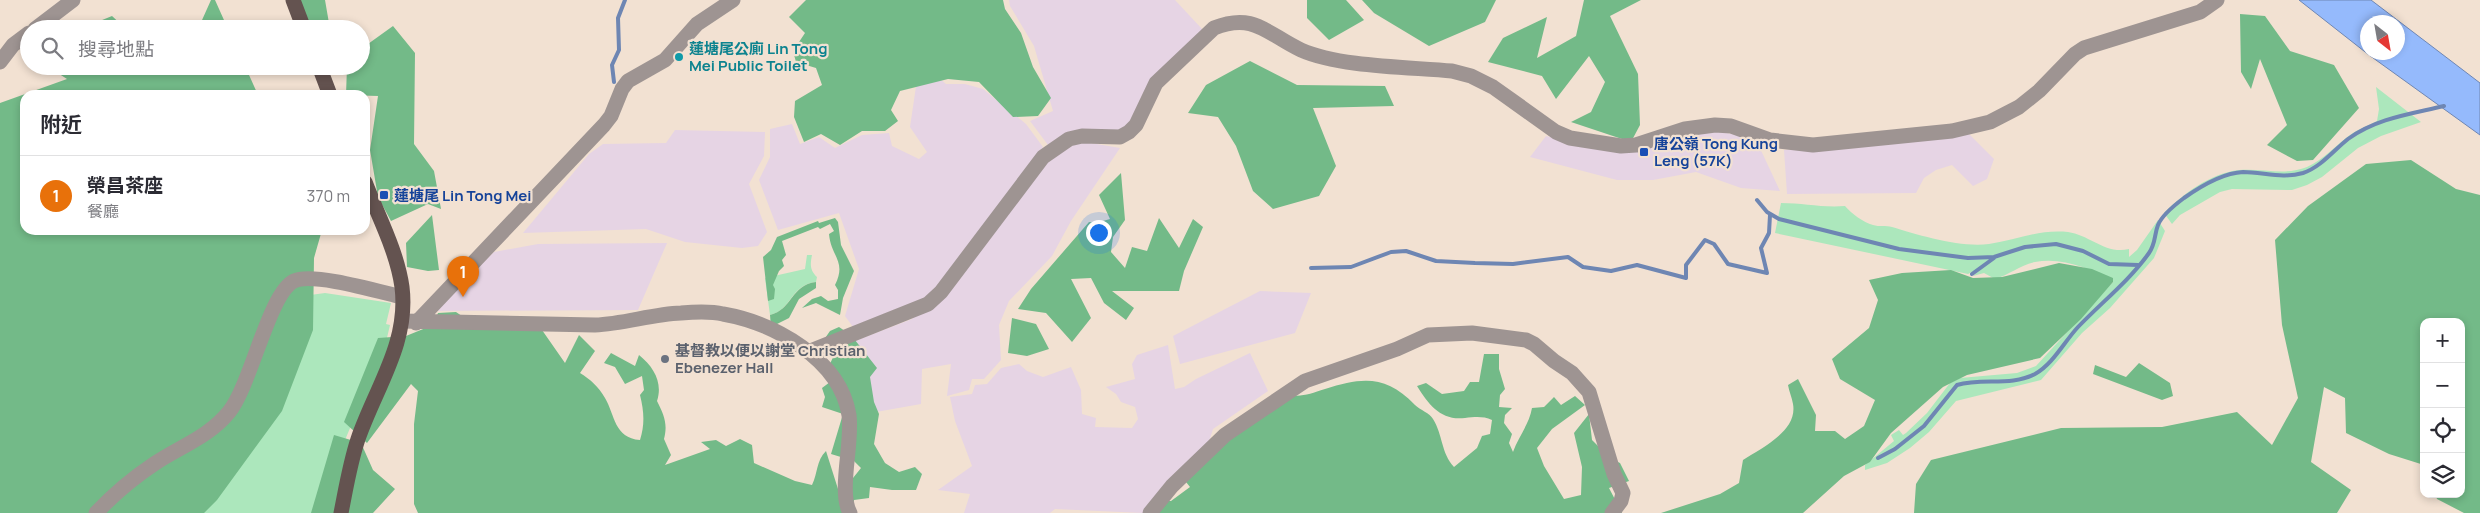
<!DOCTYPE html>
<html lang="zh-TW">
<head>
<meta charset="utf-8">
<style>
	:root { --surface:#fff; --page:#f7f7f7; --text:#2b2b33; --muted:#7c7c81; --line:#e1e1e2; --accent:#0663cc }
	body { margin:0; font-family:Manrope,"Noto Sans TC",sans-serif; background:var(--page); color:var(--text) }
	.controls { position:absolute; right:15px; bottom:15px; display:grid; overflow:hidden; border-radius:10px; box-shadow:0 2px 8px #0003 }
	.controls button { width:45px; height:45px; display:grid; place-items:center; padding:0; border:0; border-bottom:1px solid var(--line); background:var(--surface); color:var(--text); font:25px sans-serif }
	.compass { position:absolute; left:2360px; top:15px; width:45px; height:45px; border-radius:50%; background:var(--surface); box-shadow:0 2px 8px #0003; rotate:149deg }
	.you { position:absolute; left:1098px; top:232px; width:18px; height:18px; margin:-12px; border:4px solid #fff; border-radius:50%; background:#1a73e8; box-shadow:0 0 0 8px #1a73e833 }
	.badge { display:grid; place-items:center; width:32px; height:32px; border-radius:50%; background:var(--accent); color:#fff; font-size:16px; font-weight:700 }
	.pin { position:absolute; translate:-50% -41px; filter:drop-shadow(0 1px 2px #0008) }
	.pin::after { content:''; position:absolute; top:26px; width:18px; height:15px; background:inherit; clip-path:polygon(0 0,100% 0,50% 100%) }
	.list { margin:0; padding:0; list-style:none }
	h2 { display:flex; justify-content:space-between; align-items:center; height:65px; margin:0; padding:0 20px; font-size:21px }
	h2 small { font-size:16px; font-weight:400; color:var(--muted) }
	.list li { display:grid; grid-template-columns:32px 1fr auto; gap:15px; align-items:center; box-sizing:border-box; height:80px; padding:0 20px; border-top:1px solid var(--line) }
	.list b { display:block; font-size:19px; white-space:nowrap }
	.list p { margin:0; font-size:16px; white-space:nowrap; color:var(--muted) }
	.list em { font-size:16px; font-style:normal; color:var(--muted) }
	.icon { flex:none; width:28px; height:28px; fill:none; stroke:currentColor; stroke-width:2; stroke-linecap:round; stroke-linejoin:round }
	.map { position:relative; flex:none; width:2480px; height:513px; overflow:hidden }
	.search { position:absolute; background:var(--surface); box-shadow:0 2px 8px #0003; left:20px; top:20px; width:350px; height:55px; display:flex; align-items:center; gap:12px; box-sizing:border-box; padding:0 18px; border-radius:28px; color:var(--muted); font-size:19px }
	.panel { position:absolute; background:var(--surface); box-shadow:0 2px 8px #0003; left:20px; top:90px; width:350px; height:145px; border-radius:15px }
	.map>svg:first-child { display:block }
	.industrial { fill:#e6d4e4 }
	.green { fill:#ace7bc }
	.forest { fill:#73ba88 }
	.water { fill:#95bafc; stroke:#6e86b3; fill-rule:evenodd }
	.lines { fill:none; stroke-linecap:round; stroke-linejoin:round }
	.stream { stroke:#6e86b3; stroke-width:4 }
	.minor { stroke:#9e9492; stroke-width:15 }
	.major { stroke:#645350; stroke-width:15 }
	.culture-dot { fill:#0f9aa8; stroke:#f2e1d2; stroke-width:2 }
	.transit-dot { fill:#1a4fb4; stroke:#f2e1d2; stroke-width:2 }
	.worship-dot { fill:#6b7280; stroke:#f2e1d2; stroke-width:2 }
	.labels { text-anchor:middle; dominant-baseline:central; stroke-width:4.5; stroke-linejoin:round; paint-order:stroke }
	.culture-label { font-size:15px; font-weight:bold; fill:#0d838f; stroke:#f2e1d2; text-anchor:start }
	.transit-label { font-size:15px; font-weight:bold; fill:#164399; stroke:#f2e1d2; text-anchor:start }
	.worship-label { font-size:15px; font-weight:bold; fill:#5b616d; stroke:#f2e1d2; text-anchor:start }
</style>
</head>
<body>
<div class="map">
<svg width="2480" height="513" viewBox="0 0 2480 513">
	<rect width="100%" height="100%" fill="#f2e1d2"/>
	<path class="industrial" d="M1009 0H1175L1203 30 1127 128 1048 145 1030 121 1053 111 1034 46 1010 6Z
		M928 68 946 84H965L983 89 1026 124 1043 147 935 292 906 311 853 327 845 316 859 269 839 213 778 230 759 180 770 157V129L792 124 800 144 819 137 835 148 862 135 889 133 892 146 919 159 927 152 910 127 918 73Z
		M675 130 765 132 764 156 749 184 767 232 758 246 742 248 685 242 646 229 523 233 589 154 603 144 666 143Z
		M1715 131 1743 136 1758 144 1780 191 1741 188 1696 172 1653 180H1617L1530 157 1546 136 1614 152 1677 136Z
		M1968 133 1994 159 1987 179 1973 186 1952 165 1936 170 1924 178 1916 193 1787 194 1784 150Z
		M1085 142 1120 148 1071 221 1052 256 1009 301 999 325 1001 360 984 379H972L969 390 947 396 951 364 922 369 921 404 876 412 852 342 912 319 1045 162 1060 148Z
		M667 243 638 310 431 311 494 252 538 244Z
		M1260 291 1311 293 1295 333 1180 364 1173 336Z
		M1168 345 1175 389 1184 387 1196 379 1250 353 1268 391 1213 429 1207 448 1143 513 1055 509 1050 513H964L970 494 938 490 972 466 955 421 950 397 972 394 975 385 987 384 1001 368 1019 364 1027 371 1043 377 1071 367 1081 390 1082 414 1096 418 1095 427 1132 428 1138 419 1135 407 1121 402 1116 394 1106 387 1135 379 1132 364 1137 355Z"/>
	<path class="green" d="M2376 87 2421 122 2381 136 2358 148 2322 177 2307 185 2292 190 2232 189 2220 192 2180 215 2172 224 2164 213C2183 194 2211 173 2239 170 2262 168 2285 176 2307 167 2323 160 2336 145 2350 135 2358 129 2368 126 2377 121L2379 109Z
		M1781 203C1803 203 1823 208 1845 206 1852 214 1863 222 1873 225 1879 227 1886 225 1892 227 1918 235 1961 248 1989 244 2017 240 2039 229 2068 232 2090 235 2106 255 2129 249V257L2137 250 2158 220 2165 231 2154 258 2110 308 2082 333 2041 380 1956 401 1929 432 1910 448 1887 463 1865 470V465L1894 441 1891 435 1899 430 1903 435 1906 433 1927 413 1950 383 1960 378 2017 373 2036 366 2113 282C2090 268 2062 257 2035 262 2020 265 2009 275 1995 279L1984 273 1973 276 1987 264 1968 274 1775 233Z
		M807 255H812C810 265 810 270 817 277L816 282C790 285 792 310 770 315L765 278 805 269Z
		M325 293 391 303 386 324 390 325 386 342 335 464 327 513H168L303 296Z"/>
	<path class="forest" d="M211 0H215L228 29H198Z
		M300 0H325L330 29H310Z
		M806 0H1003L1005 9 1021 33 1033 67 1051 98 1038 116 1013 117 979 82 948 79 900 91 891 110 898 121 885 131H862L840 145 821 134 804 142 794 117 795 101 822 85 816 68 796 62 793 51 805 33 789 17Z
		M1307 0H1346L1364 20 1329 40 1307 18Z
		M1362 0H1496L1485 22 1429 46 1374 13Z
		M1584 0H1641L1610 16 1638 74 1640 125 1631 142 1571 122 1591 112 1605 82 1589 56 1556 99 1542 76 1488 62 1503 38 1547 17 1537 58 1576 36Z
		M2240 14 2265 16 2290 51 2334 65 2359 108 2313 160 2297 161 2267 145 2287 125 2260 59 2251 89 2241 72Z
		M112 16 126 29H80Z
		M393 26 415 53 414 144 434 171 441 209 428 204 391 221 378 197 370 150 378 96 346 95 347 66H361V49Z
		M1250 61 1297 85 1385 86 1394 106 1313 108 1336 166 1319 196 1273 209 1253 191 1236 146 1218 117 1188 113 1206 85Z
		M47 66H245L258 95H25V230H322L314 258 313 330 282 411 217 500 204 513H0V103L67 79Z
		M2411 160 2456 189 2480 195V513H2464L2437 499 2435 494H2461V322H2424V465L2389 454 2346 433 2345 398 2324 387 2311 462 2351 490 2337 513H1914L1916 484 1931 460 2061 428 2162 427 2237 412 2272 445 2298 398 2282 325 2275 240 2308 206 2366 164Z
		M1121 173 1125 220 1113 237 1111 252 1125 268 1132 247 1147 251 1159 218 1179 248 1193 219 1203 227 1184 271 1179 291H1112L1134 308 1126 320 1104 303 1091 278 1071 279 1091 318 1072 342 1046 313 1018 309 1031 289 1089 222 1096 223 1110 219 1099 195Z
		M432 215 439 270 428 271 407 267 406 243Z
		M835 218 838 222 841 245 854 271 843 298 840 315 816 303 802 308 812 299 821 296 828 301 838 299V290L835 285C847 261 831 257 829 234L834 231 830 224 820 229 818 227 782 241 786 255 782 260 784 266 779 271 773 285 775 289 774 299 768 301 763 257 771 250 777 237 818 221 819 223Z
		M2059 263 2092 269 2113 278V282L2081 319 2040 358 1967 375 1943 387 1891 433 1870 462 1844 476 1803 513H1661L1720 494 1739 483 1743 460C1761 448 1798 431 1793 404 1792 398 1789 391 1788 385L1798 379 1816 415 1815 431H1835L1845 439 1864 426 1875 400 1840 379 1832 359 1869 328 1878 300 1869 280 1902 273 1951 270 1973 278 2002 277Z
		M816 282V288L799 299 789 318 771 327 770 315C792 310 791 285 816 282Z
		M456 312 472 323 542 330 565 363 579 335 595 351 580 373C591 380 598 386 605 398 615 415 614 438 640 440 645 424 644 411 640 395L644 390 642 376 625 384 615 367 604 363 611 353 635 366 639 355C654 367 663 383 657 401 664 415 668 424 664 439L671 455 665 465 710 449 701 442 716 440 726 446 740 439 752 445 754 463 795 481 812 485C818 473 816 461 826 451L838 489 849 483 861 468 854 461 831 454 843 414 822 407 825 397 822 388 830 382 829 366 835 353 828 346 821 344 830 331 839 327 851 335 877 368 870 377 874 402 879 414 874 444 885 463 899 472 915 467 922 474 916 490H892L870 487 869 498 854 500 852 513H418L414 504V424L418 391 411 384 367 443 344 422 378 338 406 336 433 325 438 313Z
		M1012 318 1036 324 1049 349 1027 356 1008 353Z
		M1484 354H1499V369L1505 389 1500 395 1499 407 1512 408 1505 415 1504 423 1512 434 1509 443 1513 452C1518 437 1529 425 1532 408L1544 407 1554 397 1561 405 1575 396 1585 405 1552 429 1537 448 1544 466 1564 499 1581 495 1582 467 1574 433 1589 414 1592 440 1611 459 1620 463 1629 481 1609 488 1622 513H1159L1157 501H1171L1190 487 1186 482 1223 445 1284 394C1301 398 1309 394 1325 389 1363 377 1386 375 1415 405 1420 410 1430 413 1433 419 1443 435 1441 453 1454 467L1477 448 1482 436 1490 434 1492 420C1483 416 1475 417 1465 418 1441 421 1429 405 1417 386L1426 383 1442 394 1464 391 1470 382H1479Z
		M2139 363 2170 383 2173 396 2162 400 2093 374 2095 365 2126 377Z
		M334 435 361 443 373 470 395 489 373 513H311Z"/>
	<path class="water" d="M2299 0H2371L2480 83V135L2369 55ZM2368 22H2398V52H2368Z"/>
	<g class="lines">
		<path class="stream" d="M614 82 612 65 619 50 618 18 625 0
			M1757 200 1767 212 1779 219 1899 249 1968 258 1994 257 2025 247 2056 244 2083 251 2109 264 2138 265
			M1311 268 1351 267 1391 252 1406 251 1436 261 1475 263 1513 264 1568 257 1583 267 1611 271 1637 265 1686 278V265L1705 240 1714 244 1728 264 1767 273 1761 248 1769 233 1770 215
			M1972 274 1994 258
			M1878 458 1895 449 1924 426 1957 385C1982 377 2010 387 2035 374 2053 364 2064 342 2078 327 2102 302 2129 281 2149 253 2156 243 2154 235 2158 225 2162 215 2176 204 2184 198 2201 186 2222 173 2243 172 2263 172 2283 179 2303 173 2321 167 2334 150 2348 139 2377 118 2411 114 2444 106"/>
		<path class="minor" d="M35 29 73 0
			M0 62 13 45 29 33
			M402 321 595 325C624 324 652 314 681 313 694 312 710 311 723 314 774 323 840 359 849 415 853 443 838 491 850 513
			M416 323 604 125 611 116 622 89 628 81 665 60 697 24 733 0
			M808 352 928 304 941 292 1043 157 1069 139 1082 136 1120 137 1129 132 1136 125 1156 83 1214 28C1254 12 1267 34 1301 50 1339 67 1409 67 1452 71L1471 76 1493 87 1556 132 1570 138 1621 146 1636 145 1685 129 1715 125 1731 126 1770 140 1813 145 1952 131 1990 122 2019 107 2039 91 2075 54 2084 48 2200 12 2217 0
			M96 513C113 495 133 478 154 464 179 447 209 437 229 412 251 385 269 293 294 281 313 272 380 292 402 297
			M1150 513 1172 486 1225 435 1305 381 1397 349 1428 335 1472 333 1526 340 1534 344 1554 361 1572 373 1589 392 1614 474 1623 493 1621 501 1612 513"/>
		<path class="major" d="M293 0 304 29
			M319 66 330 95
			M341 513C346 488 350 463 358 439 376 387 409 343 402 287 397 251 378 216 365 182"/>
	</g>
	<circle class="culture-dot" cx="679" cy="57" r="5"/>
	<g class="transit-dot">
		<rect x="1639" y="147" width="10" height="10" rx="2.5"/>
		<rect x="379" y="190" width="10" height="10" rx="2.5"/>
	</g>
	<circle class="worship-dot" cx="665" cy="359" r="5"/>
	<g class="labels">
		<g class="culture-label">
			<text x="689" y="48">蓮塘尾公廁 Lin Tong<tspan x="689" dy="17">Mei Public Toilet</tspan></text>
		</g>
		<g class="transit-label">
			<text x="1654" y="143">唐公嶺 Tong Kung<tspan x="1654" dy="17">Leng (57K)</tspan></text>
			<text x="394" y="195">蓮塘尾 Lin Tong Mei</text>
		</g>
		<g class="worship-label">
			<text x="675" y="350">基督教以便以謝堂 Christian<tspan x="675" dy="17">Ebenezer Hall</tspan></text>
		</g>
	</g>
</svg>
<div class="controls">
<button>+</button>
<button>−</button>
<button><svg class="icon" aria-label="locate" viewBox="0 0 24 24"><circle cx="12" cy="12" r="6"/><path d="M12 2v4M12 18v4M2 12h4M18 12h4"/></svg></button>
<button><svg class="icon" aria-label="layers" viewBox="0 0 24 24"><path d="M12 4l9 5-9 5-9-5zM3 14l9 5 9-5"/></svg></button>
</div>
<svg class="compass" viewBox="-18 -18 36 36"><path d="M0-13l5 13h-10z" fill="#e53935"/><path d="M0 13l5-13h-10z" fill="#7c7c81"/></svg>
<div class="you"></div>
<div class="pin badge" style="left:463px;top:297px;background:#e8710a">1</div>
<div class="search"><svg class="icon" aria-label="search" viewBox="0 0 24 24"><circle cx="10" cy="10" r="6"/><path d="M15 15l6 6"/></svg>搜尋地點</div>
<section class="panel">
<h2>附近<small></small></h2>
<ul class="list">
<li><span class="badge" style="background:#e8710a">1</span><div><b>榮昌茶座</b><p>餐廳</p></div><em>370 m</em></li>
</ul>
</section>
</div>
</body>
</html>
